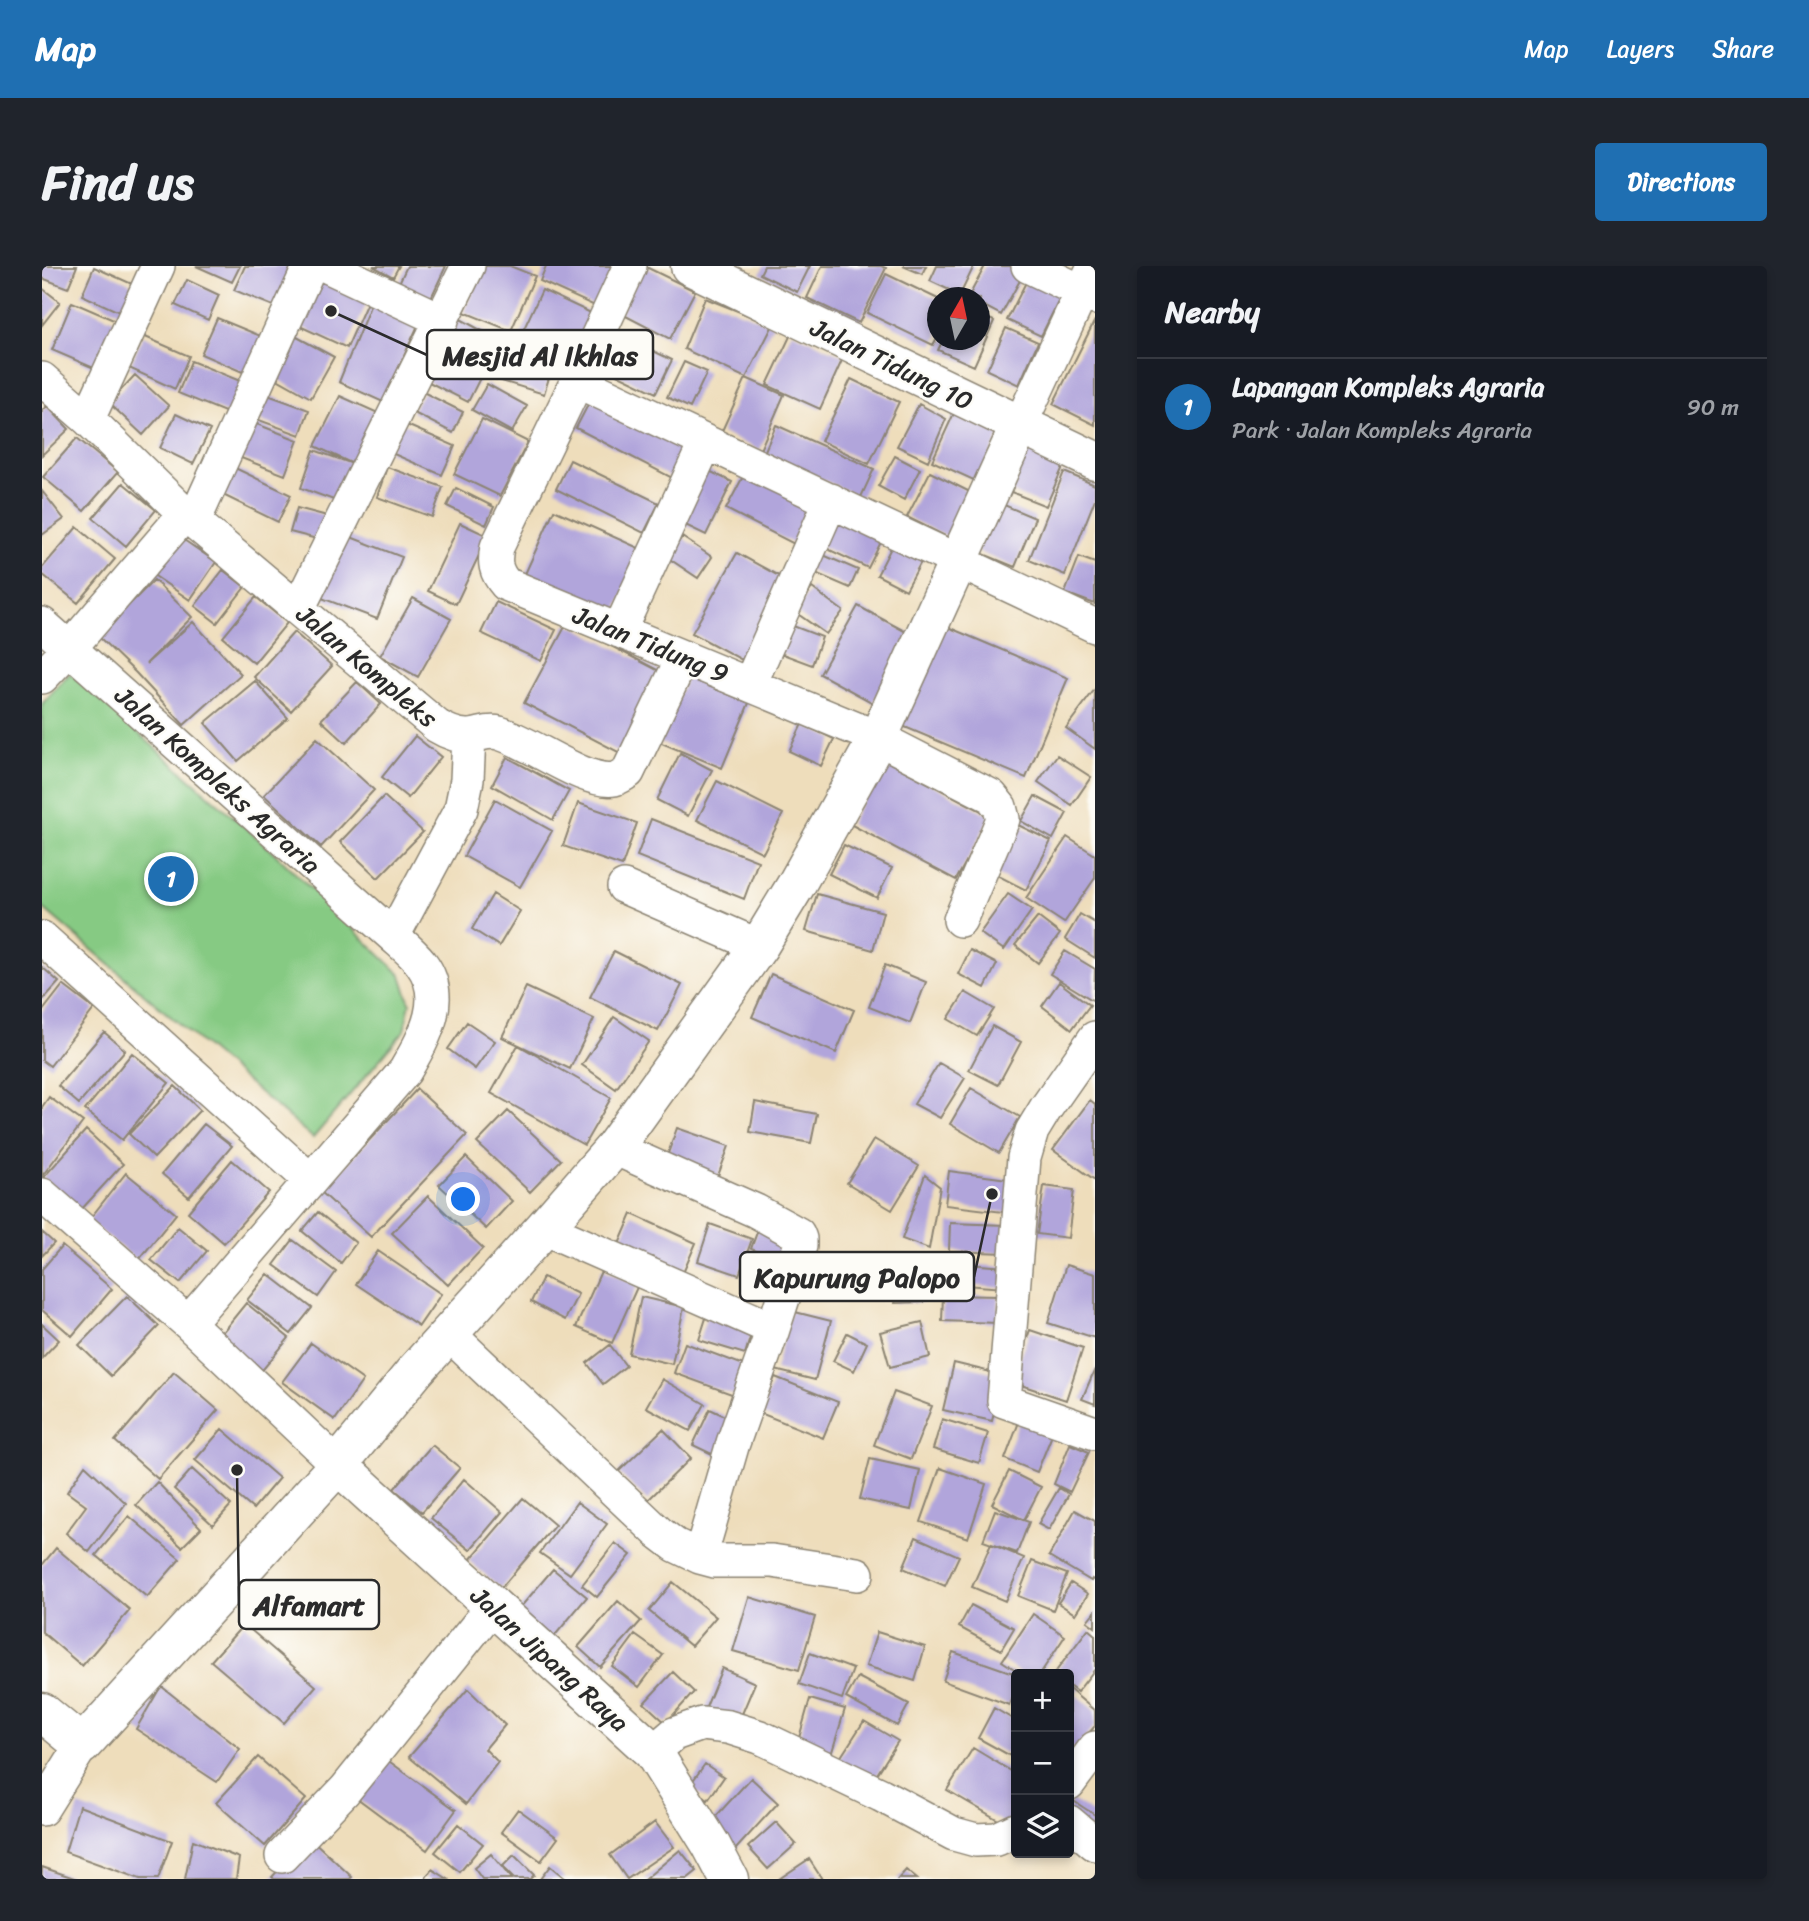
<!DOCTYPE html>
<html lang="en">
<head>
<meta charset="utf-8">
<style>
	:root { --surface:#171b24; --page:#20242c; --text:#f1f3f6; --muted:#9ea1a6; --line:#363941; --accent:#1f6fb2 }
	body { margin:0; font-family:Sriracha,sans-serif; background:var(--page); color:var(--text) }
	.controls { position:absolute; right:21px; bottom:21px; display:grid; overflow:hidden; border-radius:7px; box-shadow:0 4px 10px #0003 }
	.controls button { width:63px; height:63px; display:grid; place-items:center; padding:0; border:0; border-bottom:2px solid var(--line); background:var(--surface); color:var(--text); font:35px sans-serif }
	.compass { position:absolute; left:885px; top:21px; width:63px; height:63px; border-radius:50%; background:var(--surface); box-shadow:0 4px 10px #0003; rotate:9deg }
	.you { position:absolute; left:422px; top:934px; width:24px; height:24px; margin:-18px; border:5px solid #fff; border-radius:50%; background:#1a73e8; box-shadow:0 0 0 10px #1a73e833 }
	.badge { display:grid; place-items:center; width:46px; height:46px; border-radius:50%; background:var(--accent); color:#fff; font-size:23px; font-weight:700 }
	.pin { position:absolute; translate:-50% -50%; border:4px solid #fff; box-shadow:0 2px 7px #0006 }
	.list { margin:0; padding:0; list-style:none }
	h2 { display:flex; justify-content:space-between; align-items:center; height:91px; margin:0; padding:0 28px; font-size:30px }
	h2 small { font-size:23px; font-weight:400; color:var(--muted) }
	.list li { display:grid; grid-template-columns:46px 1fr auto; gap:21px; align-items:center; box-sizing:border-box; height:98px; padding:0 28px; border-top:2px solid var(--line) }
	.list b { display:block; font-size:26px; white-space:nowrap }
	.list p { margin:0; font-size:23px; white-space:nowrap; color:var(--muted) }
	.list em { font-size:23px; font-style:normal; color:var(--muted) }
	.icon { flex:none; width:38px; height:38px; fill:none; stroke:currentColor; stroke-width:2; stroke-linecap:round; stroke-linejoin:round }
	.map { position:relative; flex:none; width:1053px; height:1613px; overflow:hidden; border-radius:7px }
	header { display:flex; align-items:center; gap:42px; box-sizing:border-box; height:98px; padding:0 35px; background:var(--accent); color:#fff }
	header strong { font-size:33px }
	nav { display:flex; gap:38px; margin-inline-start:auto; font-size:24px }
	.intro { display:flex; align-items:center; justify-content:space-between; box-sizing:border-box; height:168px; padding:0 42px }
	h1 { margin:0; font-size:49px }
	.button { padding:18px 32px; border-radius:7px; background:var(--accent); color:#fff; font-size:24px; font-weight:700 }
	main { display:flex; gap:42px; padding:0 42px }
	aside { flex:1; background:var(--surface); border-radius:7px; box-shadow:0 4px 10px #0003 }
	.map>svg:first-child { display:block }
	.green { fill:#86ca83; stroke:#587a57; stroke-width:2 }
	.building { fill:#b1a5db }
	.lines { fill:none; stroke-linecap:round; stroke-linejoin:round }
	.minor-casing { stroke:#8c8473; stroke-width:36 }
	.tertiary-casing { stroke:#8c8473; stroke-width:41 }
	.minor { stroke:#fff; stroke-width:33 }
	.tertiary { stroke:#fff; stroke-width:38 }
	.labels { text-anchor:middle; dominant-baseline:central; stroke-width:5; stroke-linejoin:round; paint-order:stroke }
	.street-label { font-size:26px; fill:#2b2b2b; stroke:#fdfcf7 }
	.leader { fill:none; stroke:#2b2b2b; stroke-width:2.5 }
	.callout-dot { fill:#2b2b2b; stroke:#fdfcf7; stroke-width:2.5 }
	.callout { fill:#fdfcf7; stroke:#2b2b2b; stroke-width:2.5 }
	.callout-label { font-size:28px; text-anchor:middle; font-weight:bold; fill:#2b2b2b }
</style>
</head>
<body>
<header>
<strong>Map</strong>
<nav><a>Map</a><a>Layers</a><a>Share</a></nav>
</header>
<div class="intro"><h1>Find us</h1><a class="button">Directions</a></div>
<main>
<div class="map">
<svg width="1053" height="1613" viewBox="0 0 1053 1613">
	<rect width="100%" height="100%" fill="#fdfcf7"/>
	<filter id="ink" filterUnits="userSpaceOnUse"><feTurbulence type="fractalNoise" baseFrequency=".0143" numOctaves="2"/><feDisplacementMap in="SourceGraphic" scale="14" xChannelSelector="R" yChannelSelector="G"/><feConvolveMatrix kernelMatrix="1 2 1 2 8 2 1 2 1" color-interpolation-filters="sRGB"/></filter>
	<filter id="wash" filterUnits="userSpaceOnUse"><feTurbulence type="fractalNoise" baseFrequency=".00686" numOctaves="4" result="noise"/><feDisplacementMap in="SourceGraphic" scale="28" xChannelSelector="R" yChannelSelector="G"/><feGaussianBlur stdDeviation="1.57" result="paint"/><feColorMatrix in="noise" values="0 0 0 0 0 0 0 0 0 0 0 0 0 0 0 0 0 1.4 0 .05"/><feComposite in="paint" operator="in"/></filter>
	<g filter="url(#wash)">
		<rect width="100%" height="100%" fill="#edb"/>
		<path class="green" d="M28 407 229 584 359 709 368 737 362 765 271 872 0 641V438Z"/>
		<g id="blocks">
			<path class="building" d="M0 0H35L26 22 0 12Z
				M154 0H198L190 16Z
				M203 0H254L236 42 192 24Z
				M331 0H357L351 11Z
				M365 0H404L388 34 356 19Z
				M442 0H468L493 10 469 65 422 46Z
				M504 0H574L555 41 498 15Z
				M602 0 653 25 628 73 578 47Z
				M722 0H768L755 26 718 8Z
				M780 0H839L844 2 817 57 765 32Z
				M861 0H884L880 8Z
				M895 0H932L918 29 888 15Z
				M943 0H970L982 7 959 49 938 38V32H926Z
				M52 1 99 22 86 50 40 29Z
				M989 6 1023 22 999 70 965 54Z
				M844 8 896 33V70L891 79 825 47Z
				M272 9 326 34 305 82 251 57Z
				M145 14 177 29 166 54 133 39Z
				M0 22 18 36 0 59Z
				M500 24 549 47 527 94 478 71Z
				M663 32 731 59 704 112 642 83Z
				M330 35 378 55 341 136 297 116Z
				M30 36 81 58 61 106 10 84Z
				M938 49 952 55 932 100 896 84 901 74H938Z
				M413 50 453 72 437 100 398 78Z
				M175 52 221 71 205 108 159 88Z
				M1053 54V159L1011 138Z
				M964 62 996 76 977 119 945 104Z
				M750 66 802 90 778 143 725 119Z
				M576 68 630 94 614 127 560 101Z
				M101 70 147 90 133 123 87 102Z
				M253 70 292 91 269 132 230 110Z
				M394 88 439 110 426 136 381 113Z
				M460 88 510 102 502 128 453 113Z
				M149 95 203 117 190 149 136 127Z
				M642 96 665 106 648 142 625 131Z
				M93 109 127 140 101 169 67 137Z
				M704 112 742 129 718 184 679 167Z
				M809 113 857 136 827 198 779 175Z
				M445 118 485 140 470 166 430 144Z
				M381 126 421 146 411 167 370 146Z
				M223 128 267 144 258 169 214 153Z
				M298 130 336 147 297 236 259 222 272 184 311 198 273 180Z
				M549 133 649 184 634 214 534 162Z
				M877 138 904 153 886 195 855 180Z
				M5 140 27 163 0 189V145Z
				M912 147 958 168 936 216 890 195Z
				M134 148 168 164 151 198 118 182Z
				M440 153 486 176 458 230 412 208Z
				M212 157 256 174 243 209 199 192Z
				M360 157 413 180 400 209 347 186Z
				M734 159 832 203 819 231 722 187Z
				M986 170 1027 187 1004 240 964 224Z
				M35 172 76 206 42 245 1 211Z
				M853 190 878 203 862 234 836 220Z
				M528 194 617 237 602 267 514 223Z
				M707 199 783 238 760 282 684 243Z
				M345 201 401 221 390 251 335 231Z
				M193 202 249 229 236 256 179 228Z
				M661 202 690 216 664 269 635 255Z
				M888 206 930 227 907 272 865 251Z
				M1022 206 1053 219V233L1023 309 987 294Z
				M81 217 114 244 84 280 51 252Z
				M414 222 452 241 444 259 405 240Z
				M0 225 22 253 0 269Z
				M955 236 993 252 973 301 934 285Z
				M255 242 289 251 283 275 248 266Z
				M794 243 844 266 826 302 777 279Z
				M512 244 601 284 573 348 483 308Z
				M418 257 446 270 414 338 386 325Z
				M35 261 73 293 36 337 0 308V302Z
				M301 268 360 291 335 353 277 331Z
				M856 268 886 283 864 324 835 309Z
				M136 270 174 296 148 334 110 308Z
				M640 271 670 291 656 312 626 292Z
				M772 285 816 304 808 322 764 303Z
				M695 287 744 314 700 394 650 367Z
				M1037 291 1053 297V338L1023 327Z
				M181 304 203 321 175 357 153 340Z
				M112 314 150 351 104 398 151 356 199 408 142 459 94 407 56 370Z
				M770 322 801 345 784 368 753 346Z
				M214 331 245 357 212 397 181 371Z
				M371 332 409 353 376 411 338 390Z
				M454 336 514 364 499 395 439 367Z
				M816 340 868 368 831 437 778 408Z
				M738 355 780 371 770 399 727 383Z
				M525 357 623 408 580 488 482 437Z
				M901 359 1026 412 984 512 858 459Z
				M252 366 290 400 249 445 212 411Z
				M645 411 707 437 680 502 617 476Z
				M213 415 246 452 196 495 163 457Z
				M315 416 339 438 304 477 279 454Z
				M1053 423V483L1024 462Z
				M760 458 792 473 779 500 747 485Z
				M373 470 399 491 366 532 340 511Z
				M275 472 332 524 279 581 222 529Z
				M638 487 670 504 646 550 615 534Z
				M1015 489 1049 511 1030 539 996 516Z
				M465 491 527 525 511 554 450 519Z
				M842 494 949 550 914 614 808 558Z
				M675 515 741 548 721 587 655 554Z
				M342 530 381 566 336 612 298 576Z
				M993 530 1025 547 1011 573 979 555Z
				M453 533 510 565 478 621 422 590Z
				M536 537 595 557 580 600 521 580Z
				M609 553 716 595 702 633 595 590Z
				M972 557 1009 575 984 624 947 605Z
				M1025 571 1053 589V612L1022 657 984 632Z
				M802 579 850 602 835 632 787 608Z
				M451 628 478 645 457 680 430 663Z
				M775 628 841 646 831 684 764 665Z
				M966 628 990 644 962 684 938 667Z
				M1038 648 1053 657V692L1023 673Z
				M996 651 1018 668 996 697 973 679Z
				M928 684 955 698 943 722 916 708Z
				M572 685 640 719 616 765 548 731Z
				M1023 685 1053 703 1052 735 1008 708Z
				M843 699 884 716 868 757 827 741Z
				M0 701 17 716 0 735Z
				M729 708 812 744 794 787 710 751Z
				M1017 716 1048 739 1030 763 1000 740Z
				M21 719 52 743 8 800 0 794V746Z
				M484 721 552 753 528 803 460 771Z
				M923 726 952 743 935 770 906 753Z
				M572 751 607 775 574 823 540 799Z
				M425 756 453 775 433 803 406 783Z
				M950 760 979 776 956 819 927 804Z
				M62 766 83 784 37 838 16 820Z
				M476 779 569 832 542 879 449 827Z
				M90 787 127 817 80 874 43 844Z
				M897 797 923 812 898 852 872 838Z
				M133 820 158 844 112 892 87 868Z
				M929 822 978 851 957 887 908 858Z
				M375 823 425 869 329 971 279 926Z
				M7 831 41 856 0 910V841Z
				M1048 834 1053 838V914L1011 884Z
				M713 836 775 848 769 877 708 866Z
				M466 845 519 894 488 926 435 877Z
				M162 858 190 880 147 931 120 908Z
				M635 862 687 880 674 915 623 896Z
				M44 864 81 898 38 945 1 912Z
				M832 873 877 900 850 944 805 917Z
				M424 891 470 935 444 963 397 919Z
				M190 894 227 926 182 977 146 946Z
				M907 905 973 914 969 947 903 939Z
				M84 907 134 948 96 995 46 955Z
				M883 909 898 921 887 983 860 973Z
				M1002 920 1032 924 1026 972 995 968Z
				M386 930 441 982 406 1019 350 967Z
				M276 946 314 977 299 997 260 965Z
				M590 948 654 977 638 1014 574 985Z
				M908 957 964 959V987L907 985Z
				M668 958 710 973 697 1009 656 995Z
				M718 958 751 970 742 995 709 983Z
				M136 961 165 985 138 1017 109 994Z
				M0 966 12 977 0 990Z
				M251 974 294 1006 276 1031 232 999Z
				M20 980 70 1023 30 1070 0 1044V1003Z
				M336 985 399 1028 377 1060 314 1018Z
				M898 996 964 1001 962 1022 897 1017Z
				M1024 999 1053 1008V1072L1006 1057Z
				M560 1003 596 1019 570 1077 534 1061Z
				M226 1008 270 1042 249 1068 205 1034Z
				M501 1011 536 1028 523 1054 489 1036Z
				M881 1022V1036L853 1037 852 1023Z
				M901 1029 957 1030 956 1057 900 1055Z
				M85 1030 117 1060 69 1110 37 1079Z
				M599 1031 642 1041 630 1098 587 1088Z
				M204 1037 247 1072 217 1108 174 1074Z
				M749 1045 789 1055 773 1114 733 1104Z
				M665 1049 711 1062 703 1088 657 1074Z
				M880 1056 888 1091 848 1101 838 1066Z
				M0 1058 17 1074 0 1092Z
				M988 1064 1041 1082 1024 1134 970 1116Z
				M805 1067 825 1077 812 1105 791 1095Z
				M269 1077 321 1114 293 1154 240 1116Z
				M643 1077 707 1101 695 1130 632 1107Z
				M568 1079 584 1100 561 1118 545 1097Z
				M912 1097 961 1109 950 1155 901 1144Z
				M1053 1103V1138L1040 1133Z
				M132 1106 176 1144 116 1213 73 1175Z
				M733 1111 796 1136 781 1172 718 1147Z
				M620 1113 663 1138 648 1165 604 1141Z
				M852 1126 890 1140 869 1193 832 1179Z
				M668 1143 691 1154 674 1190 651 1179Z
				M900 1153 946 1167 937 1197 891 1183Z
				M977 1156 1010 1169 995 1206 963 1193Z
				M180 1163 237 1212 211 1243 153 1194Z
				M621 1163 649 1192 605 1235 576 1206Z
				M1028 1178 1047 1186 1028 1226 1012 1218Z
				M390 1179 418 1202 380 1246 352 1223Z
				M828 1193 878 1204 869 1244 818 1233Z
				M43 1199 84 1237 47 1286 24 1267 44 1240 25 1226Z
				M898 1202 944 1218 926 1272 879 1256Z
				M150 1203 189 1239 171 1259 132 1223Z
				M967 1205 999 1221 982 1254 950 1238Z
				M422 1213 460 1246 428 1284 389 1252Z
				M115 1216 159 1262 140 1281 94 1239Z
				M1017 1222 1027 1228 1007 1264 996 1258Z
				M481 1232 513 1259 459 1322 427 1295Z
				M535 1236 565 1258 528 1308 498 1287Z
				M953 1244 987 1256 975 1287 941 1275Z
				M1033 1244 1053 1255V1315L1050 1313 1049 1315 1007 1290Z
				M87 1250 138 1293 105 1331 54 1289Z
				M874 1271 917 1290 903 1320 861 1302Z
				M573 1277 589 1289 555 1331 540 1319Z
				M949 1278 982 1292 963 1335 930 1321Z
				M14 1282 88 1344 40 1400 0 1366V1299Z
				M990 1295 1025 1308 1011 1344 976 1330Z
				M511 1303 545 1331 505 1379 471 1350Z
				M631 1316 674 1351 649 1380 607 1345Z
				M1029 1317 1046 1328 1033 1348 1016 1337Z
				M707 1331 773 1351 757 1404 691 1385Z
				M576 1335 599 1355 558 1401 536 1381Z
				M929 1339 972 1362 959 1384 917 1361Z
				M1053 1345V1361L1045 1355Z
				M991 1348 1023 1370 998 1408H980L960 1395Z
				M202 1358 274 1420 242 1457 169 1395Z
				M1046 1363 1053 1369V1403L1035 1426 1027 1420V1408H1012Z
				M835 1366 883 1381 873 1415 824 1400Z
				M593 1369 621 1389 597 1421 570 1400Z
				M911 1386 974 1408V1420L967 1439 901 1415Z
				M768 1387 811 1403 800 1433 757 1418Z
				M680 1402 713 1417 695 1460 662 1446Z
				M631 1406 652 1426 624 1457 602 1437Z
				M816 1411 867 1438 855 1460 804 1432Z
				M119 1420 198 1483 175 1516 94 1463Z
				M426 1423 463 1459 443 1483 456 1496 424 1538 367 1491Z
				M1027 1423 1053 1445V1460L1032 1484 1027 1479Z
				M768 1433 803 1443 789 1489 755 1479Z
				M952 1442 974 1455V1493L936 1472Z
				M822 1455 856 1475 827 1521 793 1500Z
				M931 1482 974 1508V1543L965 1559 905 1524Z
				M216 1491 264 1533 223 1580 174 1537Z
				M344 1493 414 1544 385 1584 315 1532Z
				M663 1498 682 1511 666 1534 647 1520Z
				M709 1512 736 1537 693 1584 666 1559Z
				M1030 1534 1053 1549V1569L1027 1552V1540Z
				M37 1540 130 1575 116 1613H98L23 1586Z
				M476 1543 516 1572 499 1595 459 1566Z
				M613 1556 632 1581 585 1613 568 1589Z
				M734 1556 754 1578 726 1603 706 1581Z
				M416 1558 441 1578 418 1606 393 1586Z
				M267 1571 310 1611 308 1613H232L230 1611Z
				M151 1574 197 1592 194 1613H143Z
				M638 1584 655 1605 645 1613H603Z
				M449 1588 459 1600 469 1613H440L432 1602Z
				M472 1589 492 1609 488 1613H472L460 1601Z
				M767 1593 780 1613H737Z
				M508 1600 524 1613H498Z
				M0 1601 35 1613H0Z
				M390 1603 406 1613H383Z
				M864 1604 875 1613H856Z"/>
		</g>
	</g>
	<g filter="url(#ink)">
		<use href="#blocks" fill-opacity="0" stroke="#8c8473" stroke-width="2"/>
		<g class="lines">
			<defs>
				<path id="minor" d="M285 0 400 54
					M588 0 535 115 455 281C452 296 453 306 464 318L836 472 949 530 958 541 961 553 918 654
					M986 0 1053 32
					M0 113 46 153 143 248 395 460C405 466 414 470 425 470 437 470 445 464 457 467 489 476 543 518 572 513 577 512 582 508 586 506L641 391
					M535 115 1053 360
					M46 153 116 0
					M978 159 1052 0
					M152 255 268 0
					M256 343 426 0
					M0 358 351 670
					M577 365 664 176
					M0 411 27 383 143 248
					M708 418 789 234
					M582 621 717 680
					M0 672 268 914
					M1053 772 1004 842 990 865 982 892 962 1135 1053 1167
					M0 929 146 1057 296 1199
					M502 962 731 1063 758 980V973L756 968 714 945 572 882
					M146 1057 363 805C382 772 406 733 379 697 371 687 361 679 351 670L419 543 425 514 427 470
					M407 1068 616 1266 633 1279 658 1291 673 1295H730L815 1308
					M658 1291 691 1177 731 1063
					M611 1486 632 1468 660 1458 686 1461 718 1471 839 1529 912 1568 934 1574 955 1573 974 1564
					M1027 1517 1053 1482
					M0 1543 40 1479
					M1027 1556 1053 1578
					M240 1590 303 1524 451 1340"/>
				<path id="tertiary" d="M648 0 1053 195
					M296 1199 611 1486 669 1579 687 1613
					M0 1446 40 1479 296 1199 373 1105 502 962 572 882 717 680 754 619 836 472 978 159"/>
			</defs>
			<use href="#minor" class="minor-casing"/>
			<use href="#tertiary" class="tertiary-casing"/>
			<use href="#minor" class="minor"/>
			<use href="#tertiary" class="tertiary"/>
		</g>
	</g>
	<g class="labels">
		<g class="street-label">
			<text transform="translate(850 98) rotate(26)">Jalan Tidung 10</text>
			<text transform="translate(609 378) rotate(22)">Jalan Tidung 9</text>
			<text transform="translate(325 400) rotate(40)">Jalan Kompleks</text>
			<text transform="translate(176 514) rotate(42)">Jalan Kompleks Agraria</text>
			<text transform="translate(508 1393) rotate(42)">Jalan Jipang Raya</text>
		</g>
	</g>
	<path class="leader" d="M289 45L385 89M950 928L932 1011M195 1204L197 1339"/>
	<g class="callout-dot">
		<circle cx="289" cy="45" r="7"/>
		<circle cx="950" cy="928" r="7"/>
		<circle cx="195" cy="1204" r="7"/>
	</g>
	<g class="callout">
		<rect x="385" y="64" width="226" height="49" rx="7"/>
		<rect x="698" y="986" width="234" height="49" rx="7"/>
		<rect x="197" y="1314" width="140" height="49" rx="7"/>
	</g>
	<g class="callout-label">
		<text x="498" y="99">Mesjid Al Ikhlas</text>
		<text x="815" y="1021">Kapurung Palopo</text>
		<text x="267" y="1349">Alfamart</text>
	</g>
</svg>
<div class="controls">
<button>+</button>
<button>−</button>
<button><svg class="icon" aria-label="layers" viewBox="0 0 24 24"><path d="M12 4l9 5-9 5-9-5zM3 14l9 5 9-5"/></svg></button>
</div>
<svg class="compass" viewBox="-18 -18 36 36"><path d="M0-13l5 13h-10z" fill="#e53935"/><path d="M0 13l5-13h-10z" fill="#9ea1a6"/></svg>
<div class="you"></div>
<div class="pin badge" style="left:129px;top:613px">1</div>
</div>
<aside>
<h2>Nearby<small></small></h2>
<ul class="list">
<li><span class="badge">1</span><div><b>Lapangan Kompleks Agraria</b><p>Park · Jalan Kompleks Agraria</p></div><em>90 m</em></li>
</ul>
</aside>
</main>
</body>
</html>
